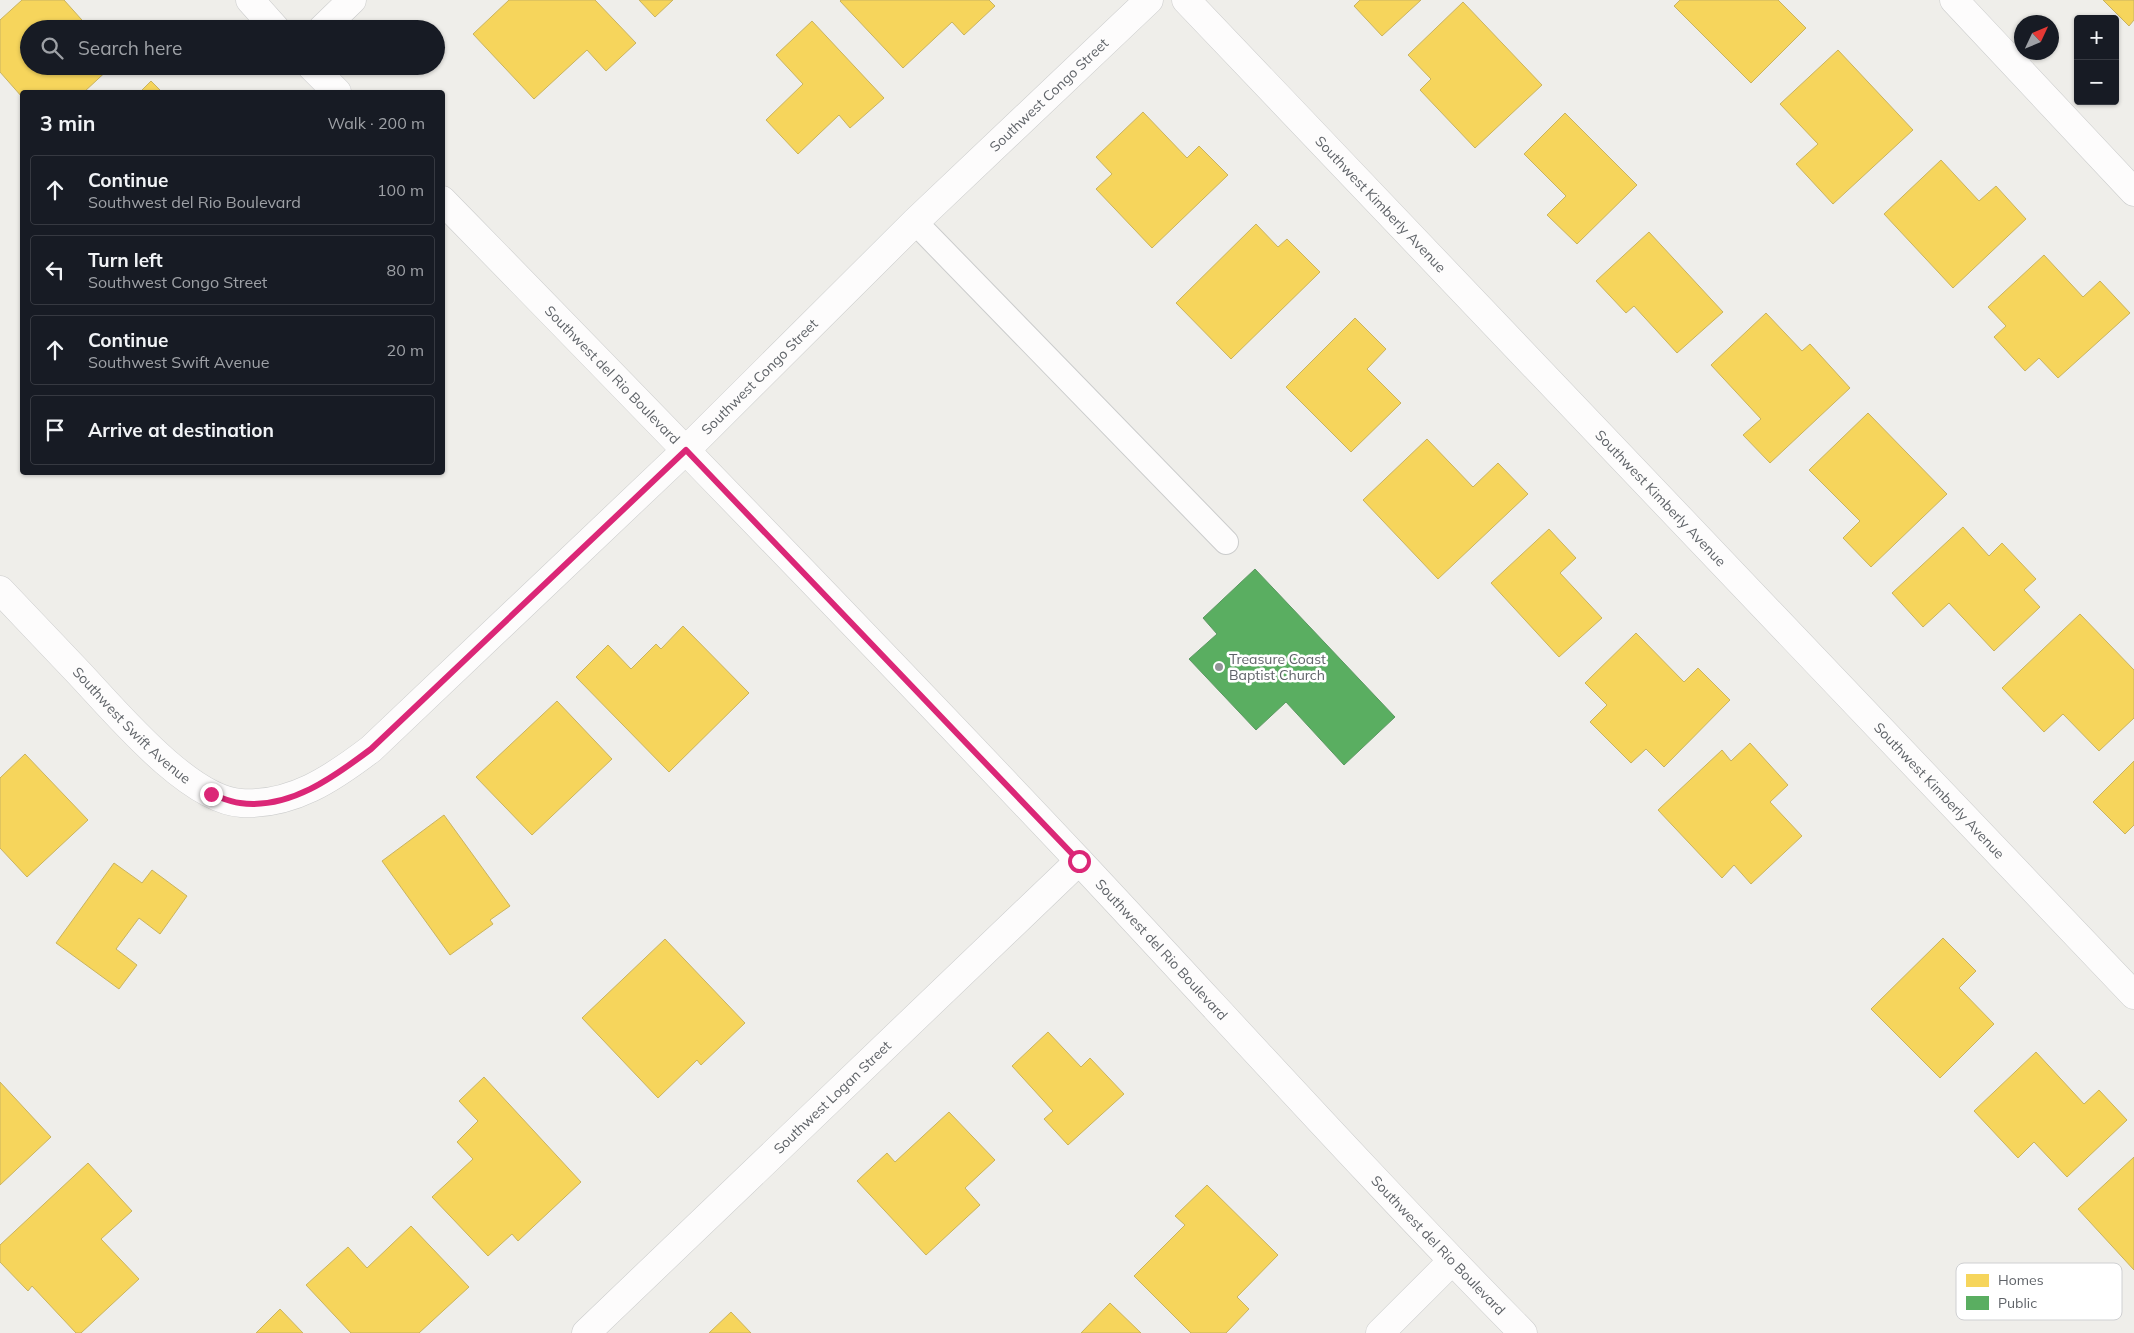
<!DOCTYPE html>
<html lang="en">
<head>
<meta charset="utf-8">
<style>
	:root { --surface:#171b24; --page:#242831; --text:#f1f3f6; --muted:#9ea1a6; --line:#363941 }
	body { margin:0; font-family:Mulish,sans-serif; background:var(--page); color:var(--text) }
	.controls { position:absolute; right:15px; top:15px; display:grid; overflow:hidden; border-radius:5px; box-shadow:0 1px 4px #0004 }
	.controls button { width:45px; height:45px; display:grid; place-items:center; padding:0; border:0; border-bottom:1px solid var(--line); background:var(--surface); color:var(--text); font:25px sans-serif }
	.compass { position:absolute; left:2014px; top:15px; width:45px; height:45px; border-radius:50%; background:var(--surface); box-shadow:0 1px 4px #0004; rotate:46deg }
	.stop { position:absolute; width:15px; height:15px; margin:-11px; border:4px solid #db2777; border-radius:50%; background:#fff }
	.stop.end { background:#db2777; border-color:#fff; box-shadow:0 1px 5px #0008 }
	.list { margin:0; padding:0; list-style:none }
	h2 { display:flex; justify-content:space-between; align-items:center; height:65px; margin:0; padding:0 20px; font-size:21px }
	h2 small { font-size:16px; font-weight:400; color:var(--muted) }
	.list li { display:grid; grid-template-columns:32px 1fr auto; gap:15px; align-items:center; box-sizing:border-box; height:70px; margin:0 10px 10px; padding:0 10px; border:1px solid var(--line); border-radius:5px }
	.list b { display:block; font-size:19px; white-space:nowrap }
	.list p { margin:0; font-size:16px; white-space:nowrap; color:var(--muted) }
	.list em { font-size:16px; font-style:normal; color:var(--muted) }
	.icon { flex:none; width:28px; height:28px; fill:none; stroke:currentColor; stroke-width:2; stroke-linecap:round; stroke-linejoin:round }
	.map { position:relative; flex:none; width:2134px; height:1333px; overflow:hidden }
	.search { position:absolute; background:var(--surface); box-shadow:0 1px 4px #0004; left:20px; top:20px; width:425px; height:55px; display:flex; align-items:center; gap:12px; box-sizing:border-box; padding:0 18px; border-radius:28px; color:var(--muted); font-size:19px }
	.panel { position:absolute; background:var(--surface); box-shadow:0 1px 4px #0004; left:20px; top:90px; width:425px; height:385px; border-radius:5px }
	.map>svg:first-child { display:block }
	.homes { fill:#f6d55c; stroke:#c9b360 }
	.public { fill:#5aae61; stroke:#5c9863 }
	.lines { fill:none; stroke-linecap:round; stroke-linejoin:round }
	.service-casing { stroke:#cbcccc; stroke-width:26 }
	.minor-casing { stroke:#cbcccc; stroke-width:29 }
	.tertiary-casing { stroke:#cbcccc; stroke-width:29 }
	.service { stroke:#fdfcfc; stroke-width:24 }
	.minor { stroke:#fdfcfc; stroke-width:28 }
	.tertiary { stroke:#fdfcfc; stroke-width:28 }
	.route { stroke:#db2777; stroke-width:6 }
	.poi-dot { fill:#919496; stroke:#fff; stroke-width:2 }
	.labels { text-anchor:middle; dominant-baseline:central; stroke-width:5; stroke-linejoin:round; paint-order:stroke }
	.street-label { font-size:14px; fill:#5f6368; stroke:#fff }
	.poi-label { font-size:14px; fill:#5f6368; stroke:#fff; text-anchor:start }
	.key { fill:#fff; stroke:#cfd0d2; stroke-width:1 }
	.key-label { font-size:14px; fill:#5f6368 }
</style>
</head>
<body>
<div class="map">
<svg width="2134" height="1333" viewBox="0 0 2134 1333">
	<rect width="100%" height="100%" fill="#efeeea"/>
	<path class="homes" d="M22 0H64L90 29H29V66H112L84 92H22V97L0 72V20Z
		M509 0H595L636 43 606 71 587 50 534 99 473 34Z
		M639 0H673L655 17Z
		M841 0H989L995 6 964 35 952 22 903 68 840 1Z
		M1360 0H1421L1382 36 1354 6Z
		M1680 0H1778L1806 28 1751 83 1674 6Z
		M2103 0H2134V20L2129 26Z
		M1463 2 1542 85 1475 148 1420 90 1431 79 1408 55Z
		M812 21 884 98 850 128 839 115 798 154 766 120 803 84 776 55Z
		M1838 50 1913 130 1833 204 1796 164 1818 144 1780 104Z
		M151 81 162 92H140Z
		M1143 112 1187 158 1199 146 1228 175 1152 248 1096 189 1112 174 1096 157Z
		M1565 113 1637 185 1577 244 1547 215 1566 196 1524 154Z
		M1941 160 1979 201 1996 186 2026 219 1953 288 1884 214Z
		M1256 224 1278 247 1287 239 1320 272 1231 359 1176 303Z
		M1649 232 1723 312 1677 353 1634 306 1626 313 1596 281Z
		M2044 255 2083 297 2100 281 2130 313 2058 378 2039 358 2025 371 1994 337 2006 326 1988 307Z
		M1766 313 1802 351 1810 344 1850 388 1770 463 1743 435 1761 419 1711 365Z
		M1355 318 1386 349 1367 369 1401 403 1351 452 1286 387Z
		M1868 413 1947 494 1871 567 1843 538 1860 521 1809 470Z
		M1427 439 1473 487 1498 463 1528 494 1438 579 1363 500Z
		M1963 527 1989 556 2002 543 2036 579 2024 590 2040 607 1994 651 1949 603 1923 627 1892 593Z
		M1549 529 1576 558 1560 573 1602 618 1559 657 1491 583Z
		M2080 614 2134 670V718L2099 751 2063 714 2044 732 2002 688Z
		M683 626 749 693 669 772 576 677 608 645 631 669 656 644 661 649Z
		M1636 633 1684 682 1698 668 1730 700 1664 767 1646 749 1631 763 1590 722 1607 705 1585 683Z
		M557 701 612 759 532 835 476 777Z
		M1750 743 1788 785 1770 802 1802 836 1751 884 1734 865 1722 878 1658 810 1722 750 1731 761Z
		M25 754 88 820 27 877 0 848V778Z
		M2134 761V825L2125 834 2093 802Z
		M444 815 510 906 490 920 493 924 450 955 382 861Z
		M114 863 142 883 152 870 187 896 160 934 139 918 116 949 137 965 119 989 56 943Z
		M1943 938 1976 971 1959 988 1994 1024 1940 1078 1871 1009Z
		M665 939 745 1023 701 1065 697 1060 658 1098 582 1018Z
		M1048 1032 1081 1067 1090 1058 1124 1094 1068 1145 1044 1119 1053 1111 1012 1066Z
		M2036 1052 2084 1104 2099 1090 2127 1120 2067 1177 2034 1142 2018 1158 1974 1111Z
		M484 1077 581 1182 518 1241 512 1234 488 1256 432 1197 473 1159 457 1142 478 1121 459 1101Z
		M0 1082 51 1137 0 1185Z
		M949 1112 995 1160 965 1188 980 1205 926 1255 857 1181 887 1153 895 1162Z
		M2134 1157V1270L2078 1209Z
		M88 1163 132 1211 101 1239 139 1279 81 1333H76L32 1286 28 1291 0 1262V1245Z
		M1207 1185 1278 1255 1237 1297 1249 1309 1226 1333H1191L1134 1276 1185 1225 1175 1216Z
		M411 1226 469 1287 419 1333H351L306 1285 348 1247 367 1268Z
		M1110 1303 1141 1333H1081Z
		M280 1309 303 1333H256Z
		M731 1312 751 1333H709Z"/>
	<path class="public" d="M1255 569 1395 717 1344 765 1286 702 1256 730 1189 659 1217 634 1203 618Z"/>
	<g class="lines">
		<defs>
			<path id="service" d="M915 222 1226 542"/>
			<g id="minor">
				<path id="s1" d="M1186 0 2134 995"/>
				<path d="M1954 0 2134 192"/>
				<path d="M322 29 352 0"/>
				<path id="s2" d="M0 590C26 617 52 645 78 672 114 710 188 800 241 803 292 806 333 778 371 749L686 450 915 222 1149 0"/>
				<path id="s3" d="M586 1333 1079 861"/>
				<path d="M1380 1333 1452 1261"/>
			</g>
			<g id="tertiary">
				<path d="M250 0 276 29"/>
				<path d="M311 66 337 92"/>
				<path id="s4" d="M442 200C657 420 871 640 1081 863 1228 1020 1372 1180 1523 1333"/>
			</g>
		</defs>
		<use href="#service" class="service-casing"/>
		<use href="#minor" class="minor-casing"/>
		<use href="#tertiary" class="tertiary-casing"/>
		<use href="#service" class="service"/>
		<use href="#minor" class="minor"/>
		<use href="#tertiary" class="tertiary"/>
	</g>
	<g class="lines">
		<path class="route" d="M211 794C220 797 230 802 240 803 289 810 334 777 371 749L686 450 1079 861"/>
	</g>
	<circle class="poi-dot" cx="1219" cy="667" r="5"/>
	<g class="labels">
		<g class="street-label">
			<text stroke="none"><textPath href="#s2" startOffset="1412">Southwest Congo Street</textPath></text>
			<text stroke="none"><textPath href="#s1" startOffset="282">Southwest Kimberly Avenue</textPath></text>
			<text stroke="none"><textPath href="#s4" startOffset="244">Southwest del Rio Boulevard</textPath></text>
			<text stroke="none"><textPath href="#s2" startOffset="1008">Southwest Congo Street</textPath></text>
			<text stroke="none"><textPath href="#s1" startOffset="688">Southwest Kimberly Avenue</textPath></text>
			<text stroke="none"><textPath href="#s2" startOffset="189">Southwest Swift Avenue</textPath></text>
			<text stroke="none"><textPath href="#s1" startOffset="1092">Southwest Kimberly Avenue</textPath></text>
			<text stroke="none"><textPath href="#s4" startOffset="1039">Southwest del Rio Boulevard</textPath></text>
			<text stroke="none"><textPath href="#s3" startOffset="341">Southwest Logan Street</textPath></text>
			<text stroke="none"><textPath href="#s4" startOffset="1444">Southwest del Rio Boulevard</textPath></text>
		</g>
		<g class="poi-label">
			<text x="1229" y="659">Treasure Coast<tspan x="1229" dy="16">Baptist Church</tspan></text>
		</g>
	</g>
	<rect x="1956" y="1263" width="166" height="57" rx="8" class="key"/>
	<rect x="1966" y="1274" width="23" height="13" fill="#f6d55c"/>
	<rect x="1966" y="1296" width="23" height="14" fill="#5aae61"/>
	<g class="key-label">
		<text x="1998" y="1285">Homes</text>
		<text x="1998" y="1308">Public</text>
	</g>
</svg>
<div class="controls">
<button>+</button>
<button>−</button>
</div>
<svg class="compass" viewBox="-18 -18 36 36"><path d="M0-13l5 13h-10z" fill="#e53935"/><path d="M0 13l5-13h-10z" fill="#9ea1a6"/></svg>
<div class="stop" style="left:1079px;top:861px"></div>
<div class="stop end" style="left:211px;top:794px"></div>
<div class="search"><svg class="icon" aria-label="search" viewBox="0 0 24 24"><circle cx="10" cy="10" r="6"/><path d="M15 15l6 6"/></svg>Search here</div>
<section class="panel">
<h2>3 min<small>Walk · 200 m</small></h2>
<ul class="list">
<li><svg class="icon" aria-label="ahead" viewBox="0 0 24 24"><path d="M12 20V5M6 11l6-6 6 6"/></svg><div><b>Continue</b><p>Southwest del Rio Boulevard</p></div><em>100 m</em></li>
<li><svg class="icon" aria-label="left" viewBox="0 0 24 24"><path d="M17 20v-9H6M10 6l-5 5 5 5"/></svg><div><b>Turn left</b><p>Southwest Congo Street</p></div><em>80 m</em></li>
<li><svg class="icon" aria-label="ahead" viewBox="0 0 24 24"><path d="M12 20V5M6 11l6-6 6 6"/></svg><div><b>Continue</b><p>Southwest Swift Avenue</p></div><em>20 m</em></li>
<li><svg class="icon" aria-label="arrive" viewBox="0 0 24 24"><path d="M6 21V4h12l-3 4 3 4H6"/></svg><div><b>Arrive at destination</b></div></li>
</ul>
</section>
</div>
</body>
</html>
